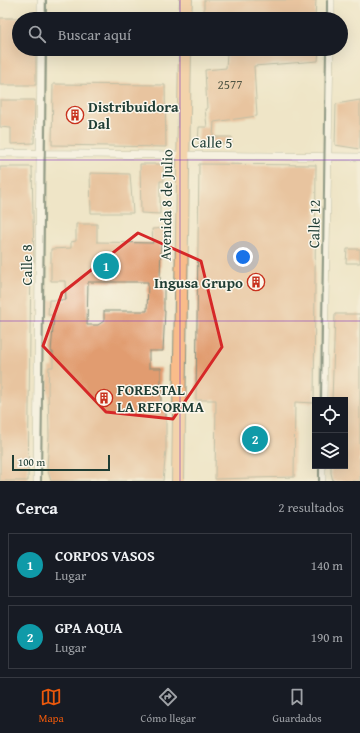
<!DOCTYPE html>
<html lang="es">
<head>
<meta charset="utf-8">
<style>
	:root { --surface:#171b24; --page:#20242c; --text:#f1f3f6; --muted:#9ea1a6; --line:#363941; --accent:#ea580c }
	body { margin:0; font-family:"Gentium Book Plus",serif; background:var(--page); color:var(--text) }
	.controls { position:absolute; right:12px; bottom:12px; display:grid; overflow:hidden; border-radius:0px; box-shadow:0 4px 16px #0002 }
	.controls button { width:36px; height:36px; display:grid; place-items:center; padding:0; border:0; border-bottom:1px solid var(--line); background:var(--surface); color:var(--text); font:20px sans-serif }
	.scale { position:absolute; left:12px; bottom:10px; width:98px; box-sizing:border-box; padding-left:4px; border:2px solid #1f3d34; border-top:0; font-size:11px; line-height:14px; white-space:nowrap; color:#1f3d34; -webkit-text-stroke:3px #fbf7ec; paint-order:stroke }
	.you { position:absolute; left:243px; top:257px; width:14px; height:14px; margin:-10px; border:3px solid #fff; border-radius:50%; background:#1a73e8; box-shadow:0 0 0 6px #1a73e833 }
	.badge { display:grid; place-items:center; width:26px; height:26px; border-radius:50%; background:var(--accent); color:#fff; font-size:13px; font-weight:700 }
	.pin { position:absolute; translate:-50% -50%; border:2px solid #fff; box-shadow:0 1px 4px #0006 }
	.list { margin:0; padding:0; list-style:none }
	h2 { display:flex; justify-content:space-between; align-items:center; height:52px; margin:0; padding:0 16px; font-size:17px }
	h2 small { font-size:13px; font-weight:400; color:var(--muted) }
	.list li { display:grid; grid-template-columns:26px 1fr auto; gap:12px; align-items:center; box-sizing:border-box; height:64px; margin:0 8px 8px; padding:0 8px; border:1px solid var(--line); border-radius:0px }
	.list b { display:block; font-size:15px; white-space:nowrap }
	.list p { margin:0; font-size:13px; white-space:nowrap; color:var(--muted) }
	.list em { font-size:13px; font-style:normal; color:var(--muted) }
	.icon { flex:none; width:22px; height:22px; fill:none; stroke:currentColor; stroke-width:2; stroke-linecap:round; stroke-linejoin:round }
	.map { position:relative; flex:none; width:360px; height:481px; overflow:hidden }
	.search { position:absolute; background:var(--surface); box-shadow:0 4px 16px #0002; left:12px; right:12px; top:12px; height:44px; display:flex; align-items:center; gap:10px; box-sizing:border-box; padding:0 14px; border-radius:22px; color:var(--muted); font-size:15px }
	.sheet { height:196px; background:var(--surface) }
	nav { display:flex; justify-content:space-around; align-items:center; box-sizing:border-box; height:56px; border-top:1px solid var(--line); background:var(--surface); font-size:11px; color:var(--muted) }
	nav a { display:grid; justify-items:center; gap:2px }
	nav .on { color:var(--accent) }
	.map>svg:first-child { display:block }
	.building { fill:#e19c6f; fill-rule:evenodd }
	.lines { fill:none; stroke-linecap:round; stroke-linejoin:round }
	.minor-casing { stroke:#87917e; stroke-width:8 }
	.primary-casing { stroke:#87917e; stroke-width:14 }
	.minor { stroke:#fff; stroke-width:7 }
	.primary { stroke:#f9bc8a; stroke-width:12 }
	.rail { stroke:#1f3d34; stroke-width:2 }
	.marked { fill:none; stroke:#d62828; stroke-width:3; stroke-linejoin:round }
	.grid { fill:none; stroke:#7b2cbf; stroke-width:1; stroke-opacity:0.55 }
	.labels { text-anchor:middle; dominant-baseline:central; stroke-width:3; stroke-linejoin:round; paint-order:stroke }
	.number-label { font-size:13px; fill:#505543 }
	.poi-label { font-size:15px; font-weight:bold; fill:#1f3d34; stroke:#fbf7ec; text-anchor:start }
	.street-label { font-size:15px; fill:#1f3d34; stroke:#fbf7ec }
</style>
</head>
<body>
<div class="map">
<svg width="360" height="481" viewBox="0 0 360 481">
	<rect width="100%" height="100%" fill="#fbf7ec"/>
	<filter id="ink" filterUnits="userSpaceOnUse"><feTurbulence type="fractalNoise" baseFrequency=".025" numOctaves="2"/><feDisplacementMap in="SourceGraphic" scale="8" xChannelSelector="R" yChannelSelector="G"/><feConvolveMatrix kernelMatrix="1 2 1 2 8 2 1 2 1" color-interpolation-filters="sRGB"/></filter>
	<filter id="wash" filterUnits="userSpaceOnUse"><feTurbulence type="fractalNoise" baseFrequency=".012" numOctaves="4" result="noise"/><feDisplacementMap in="SourceGraphic" scale="16" xChannelSelector="R" yChannelSelector="G"/><feGaussianBlur stdDeviation="0.9" result="paint"/><feColorMatrix in="noise" values="0 0 0 0 0 0 0 0 0 0 0 0 0 0 0 0 0 1.4 0 .05"/><feComposite in="paint" operator="in"/></filter>
	<g filter="url(#wash)">
		<rect width="100%" height="100%" fill="#efe5c7"/>
		<g id="blocks">
			<path class="building" d="M204 0H316L315 19H234V17H204Z
				M0 18H19V49H36V85H0Z
				M223 49H319L318 61 254 66 257 116 214 122 213 137H232V144H198L199 127H207L205 109H207L205 70 226 68 227 54H224Z
				M53 84 165 85 166 147 52 145Z
				M0 100H35L34 143 11 144V128L0 127Z
				M360 100V149L335 145 336 104Z
				M140 164H163L164 181H160V214L141 213Z
				M199 164 316 165 314 403 295 402 294 477 215 479 216 400H196Z
				M0 167H32L34 262 31 261 28 481H0Z
				M90 173 130 174 133 213H91Z
				M76 224H97V242L153 243 152 229 169 228V243H161L160 282H164V311H165L163 351H149V368H161V409H166V450L163 481H51L47 468 49 436 48 388 49 367H53V352H51L54 315H48L49 300H66L65 281H51V249L71 248V242L76 241ZM88 282H148L147 311H104V321L98 325H87Z
				M347 249H360V263H346Z
				M335 314H360V481H333L331 473V466H345V400H332Z"/>
		</g>
	</g>
	<g filter="url(#ink)">
		<use href="#blocks" fill-opacity="0" stroke="#87917e" stroke-width="1"/>
		<g class="lines">
			<defs>
				<path id="minor" d="M41 19V0
					M331 19V0
					M0 153 360 157
					M323 400 330 49
					M322 466V481
					M37 481 41 49"/>
				<path id="primary" d="M185 19 186 0
					M178 481 185 49"/>
			</defs>
			<use href="#minor" class="minor-casing"/>
			<use href="#primary" class="primary-casing"/>
			<use href="#minor" class="minor"/>
			<use href="#primary" class="primary"/>
			<path class="rail" d="M46 19V0
				M327 19V0
				M321 400 326 49
				M41 481 46 49
				M319 481V466"/>
		</g>
	</g>
	<path d="M0 0H360V481H0ZM138 233 201 261 222 347 173 419 106 412 43 346 62 293Z" fill="#efe5c7" fill-opacity=".55" fill-rule="evenodd"/>
	<path class="marked" d="M138 233 201 261 222 347 173 419 106 412 43 346 62 293Z"/>
	<path class="grid" d="M180 0V19M180 49V481M0 160H360M0 321H360"/>
	<defs>
		<symbol id="building-ring" viewBox="-11 -11 22 22"><circle r="9.5" fill="#fbf7ec" stroke="#c8321e" stroke-width="1.5"/><path d="M-4-6H4V6H1V3H-1V6H-4ZM-2.5-4.3h1.7v1.8h-1.7ZM.8-4.3h1.7v1.8H.8ZM-2.5-1h1.7V.8h-1.7ZM.8-1h1.7V.8H.8Z" fill="#c8321e"/></symbol>
	</defs>
	<g fill-rule="evenodd">
		<use href="#building-ring" x="65" y="105" width="20" height="20"/>
		<use href="#building-ring" x="246" y="272" width="20" height="20"/>
		<use href="#building-ring" x="94" y="388" width="20" height="20"/>
	</g>
	<g class="labels">
		<g class="number-label">
			<text x="230" y="84">2577</text>
		</g>
		<g class="poi-label">
			<text x="88" y="106">Distribuidora<tspan x="88" dy="17">Dal</tspan></text>
			<text x="243" y="282" text-anchor="end">Ingusa Grupo</text>
			<text x="117" y="389">FORESTAL<tspan x="117" dy="17">LA REFORMA</tspan></text>
		</g>
		<g class="street-label">
			<text transform="translate(212 142) rotate(1)">Calle 5</text>
			<text transform="translate(166 205) rotate(-89)">Avenida 8 de Julio</text>
			<text transform="translate(314 224) rotate(-89)">Calle 12</text>
			<text transform="translate(26 265) rotate(-90)">Calle 8</text>
		</g>
	</g>
</svg>
<div class="controls">
<button><svg class="icon" aria-label="locate" viewBox="0 0 24 24"><circle cx="12" cy="12" r="6"/><path d="M12 2v4M12 18v4M2 12h4M18 12h4"/></svg></button>
<button><svg class="icon" aria-label="layers" viewBox="0 0 24 24"><path d="M12 4l9 5-9 5-9-5zM3 14l9 5 9-5"/></svg></button>
</div>
<div class="scale">100 m</div>
<div class="you"></div>
<div class="pin badge" style="left:106px;top:266px;background:#0f9aa8">1</div>
<div class="pin badge" style="left:255px;top:439px;background:#0f9aa8">2</div>
<div class="search"><svg class="icon" aria-label="search" viewBox="0 0 24 24"><circle cx="10" cy="10" r="6"/><path d="M15 15l6 6"/></svg>Buscar aquí</div>
</div>
<section class="sheet">
<h2>Cerca<small>2 resultados</small></h2>
<ul class="list">
<li><span class="badge" style="background:#0f9aa8">1</span><div><b>CORPOS VASOS</b><p>Lugar</p></div><em>140 m</em></li>
<li><span class="badge" style="background:#0f9aa8">2</span><div><b>GPA AQUA</b><p>Lugar</p></div><em>190 m</em></li>
</ul>
</section>
<nav>
<a class="on"><svg class="icon" aria-label="map" viewBox="0 0 24 24"><path d="M3 6l6-2 6 2 6-2v14l-6 2-6-2-6 2zM9 4v14M15 6v14"/></svg>Mapa</a>
<a><svg class="icon" aria-label="directions" viewBox="0 0 24 24"><path d="M12 3l9 9-9 9-9-9zM9 14v-3h6M13 9l2 2-2 2"/></svg>Cómo llegar</a>
<a><svg class="icon" aria-label="saved" viewBox="0 0 24 24"><path d="M7 4h10v16l-5-4-5 4z"/></svg>Guardados</a>
</nav>
</body>
</html>
